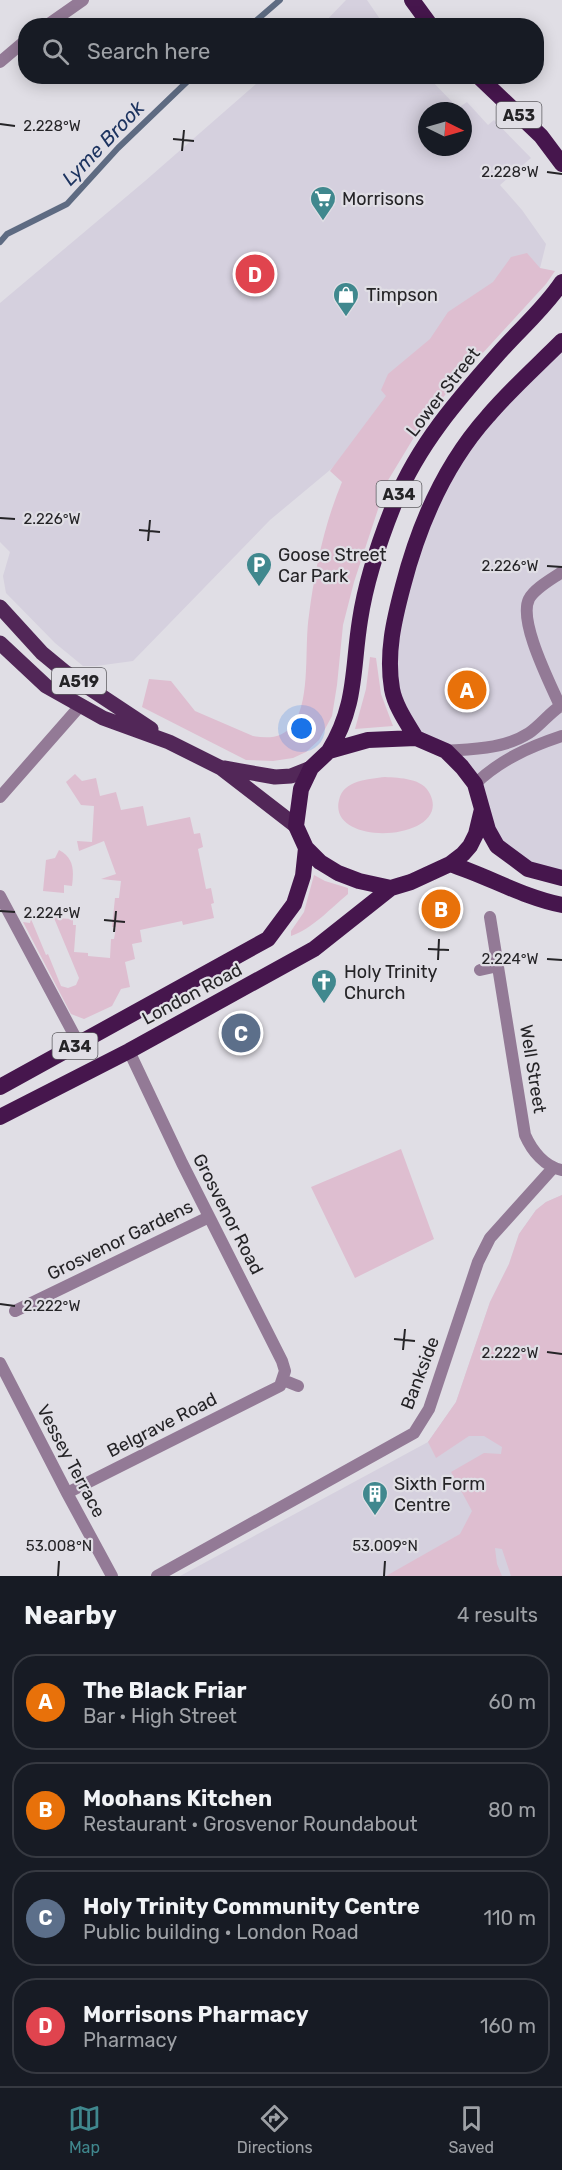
<!DOCTYPE html>
<html lang="en">
<head>
<meta charset="utf-8">
<style>
	:root { --surface:#171b24; --page:#20242c; --text:#f1f3f6; --muted:#9ea1a6; --line:#363941; --accent:#40888e }
	body { margin:0; font-family:Rubik,sans-serif; background:var(--page); color:var(--text) }
	.compass { position:absolute; left:418px; top:102px; width:54px; height:54px; border-radius:50%; background:var(--surface); box-shadow:0 3px 15px #0003; rotate:95deg }
	.you { position:absolute; left:302px; top:729px; width:21px; height:21px; margin:-15px; border:4px solid #fff; border-radius:50%; background:#1a73e8; box-shadow:0 0 0 9px #1a73e833 }
	.badge { display:grid; place-items:center; width:39px; height:39px; border-radius:50%; background:var(--accent); color:#fff; font-size:20px; font-weight:700 }
	.pin { position:absolute; translate:-50% -50%; border:3px solid #fff; box-shadow:0 2px 6px #0006 }
	.list { margin:0; padding:0; list-style:none }
	h2 { display:flex; justify-content:space-between; align-items:center; height:78px; margin:0; padding:0 24px; font-size:26px }
	h2 small { font-size:20px; font-weight:400; color:var(--muted) }
	.list li { display:grid; grid-template-columns:39px 1fr auto; gap:18px; align-items:center; box-sizing:border-box; height:96px; margin:0 12px 12px; padding:0 12px; border:2px solid var(--line); border-radius:24px }
	.list b { display:block; font-size:22px; white-space:nowrap }
	.list p { margin:0; font-size:20px; white-space:nowrap; color:var(--muted) }
	.list em { font-size:20px; font-style:normal; color:var(--muted) }
	.icon { flex:none; width:33px; height:33px; fill:none; stroke:currentColor; stroke-width:2; stroke-linecap:round; stroke-linejoin:round }
	.map { position:relative; flex:none; width:562px; height:1576px; overflow:hidden }
	.search { position:absolute; background:var(--surface); box-shadow:0 3px 15px #0003; left:18px; right:18px; top:18px; height:66px; display:flex; align-items:center; gap:15px; box-sizing:border-box; padding:0 21px; border-radius:24px; color:var(--muted); font-size:22px }
	.sheet { height:510px; background:var(--surface) }
	nav { display:flex; justify-content:space-around; align-items:center; box-sizing:border-box; height:84px; border-top:2px solid var(--line); background:var(--surface); font-size:16px; color:var(--muted) }
	nav a { display:grid; justify-items:center; gap:3px }
	nav .on { color:var(--accent) }
	.map>svg:first-child { display:block }
	.built { fill:#d5d0de; fill-rule:evenodd }
	.green { fill:#debed0 }
	.lines { fill:none; stroke-linecap:round; stroke-linejoin:round }
	.stream { stroke:#5e6b82; stroke-width:6 }
	.minor { stroke:#937a96; stroke-width:12 }
	.tertiary { stroke:#937a96; stroke-width:12 }
	.primary { stroke:#522758; stroke-width:15 }
	.trunk { stroke:#46164d; stroke-width:16 }
	.ticks { fill:none; stroke:#252427; stroke-width:2 }
	.labels { text-anchor:middle; dominant-baseline:central; stroke-width:4.5; stroke-linejoin:round; paint-order:stroke }
	.shield { fill:#e0dee5; stroke:#5d5c60; stroke-width:1.5 }
	.shield-label { font-size:16px; font-weight:bold; fill:#252427 }
	.poi-label { font-size:18px; fill:#252427; stroke:#e0dee5; text-anchor:start }
	.street-label { font-size:18px; fill:#252427; stroke:#e0dee5 }
	.water-label { font-size:20px; font-style:italic; fill:#1d3460; stroke:#e0dee5 }
	.ticks-label { font-size:15px; text-anchor:middle; fill:#252427; stroke:#e0dee5; stroke-width:4.5; stroke-linejoin:round; paint-order:stroke }
</style>
</head>
<body>
<div class="map">
<svg width="562" height="1576" viewBox="0 0 562 1576">
	<rect width="100%" height="100%" fill="#e0dee5"/>
	<path class="built" d="M346 0H367L384 25H322Z
		M264 77H428L458 108 467 102 488 125 494 120 531 158 500 185 522 210 546 244 540 268 330 470 270 520 133 661 96 666H83L55 643 6 593 3 576 10 552 0 542V303L145 181ZM427 111H463V147H427Z
		M562 341V878L509 857 462 767 416 738 396 702 392 628 456 458Z
		M562 1195V1576H180L428 1442 456 1402 490 1302 509 1264 519 1234 536 1210 546 1202Z"/>
	<path class="green" d="M527 253 540 268 555 271 546 284 448 391 416 434 387 482 354 582 343 625 337 685 332 716 319 740 306 752 293 758 273 761 246 760 142 707 149 679 171 681 195 711 253 736C269 739 284 738 294 723 311 698 304 646 309 615 315 569 324 525 342 482L330 471 386 396 381 390 388 374 430 339 448 312 493 282 511 257Z
		M370 657 376 658 381 694 393 726 355 729 366 689Z
		M75 774 82 781 96 778 100 796 116 792 121 810 143 806 147 826 190 817 194 834 200 833 203 847 198 849 206 889 211 888 214 903 211 904 214 918 183 925 182 921 140 930 142 942 132 944 135 959 125 962 130 987 121 989 112 1006 84 1019 71 1014 23 922 30 923 31 919 46 955 48 954 61 986 68 988 76 985 79 978 54 918 73 919V925H76L74 952 88 953V956L110 958 111 939H114L116 927H112L115 898H119L121 881 101 879 116 874 104 841 79 851 77 841 92 842 94 806 81 805 66 782Z
		M385 777C400 778 423 778 430 794 453 841 327 849 339 800 343 780 369 779 385 777Z
		M59 850C74 858 74 870 72 886L64 885V893L43 891 46 860 55 858Z
		M314 875 325 881 348 888V894C331 908 312 929 291 936V931L304 912Z
		M401 1149 434 1239 355 1278 311 1187Z
		M562 1195V1576H511L502 1549 495 1548 497 1564 502 1576H386L460 1534 472 1511 451 1472 484 1453 501 1454 502 1447 484 1436H469L436 1458 428 1442 456 1402 490 1302 509 1264 519 1234 536 1210 546 1202Z"/>
	<g class="lines">
		<path class="stream" d="M250 26 280 0
			M0 242 7 234 67 204 118 148 193 76"/>
		<path class="minor" d="M560 706C550 683 518 621 529 599 535 588 552 579 562 572
			M446 751C474 749 504 749 529 733 541 725 550 712 562 705
			M475 784C500 760 529 747 562 736
			M0 797 80 706
			M0 896 79 1044
			M490 917 525 1135C532 1151 545 1167 562 1170
			M480 970 498 966
			M15 1311 209 1217
			M0 1363 67 1493 112 1576
			M283 1380 298 1386
			M67 1493 280 1386 285 1371 282 1361 182 1163 129 1051
			M157 1576 414 1433 429 1409 478 1262 490 1238 553 1168"/>
		<path class="tertiary" d="M46 26 83 0
			M0 62 26 40"/>
		<path class="primary" d="M0 607 42 653 65 672 151 729
			M0 643 46 686 103 718 169 742 221 768 296 826
			M224 768 275 777 291 776 311 768"/>
		<path class="trunk" d="M412 0 431 26
			M478 76 541 136 562 164
			M416 738C407 723 395 706 392 689 386 653 394 620 403 586 419 524 445 464 488 416 511 389 537 366 562 341
			M329 751C357 705 352 670 360 620 366 580 380 539 395 502 418 445 459 398 499 353 520 329 544 309 562 282
			M482 809 476 834 470 846 463 854 450 864 411 882 391 888 359 881 338 873 320 862 306 848 296 826 301 789 311 768 329 751 368 740 416 738 446 751 462 767 475 784 488 830 497 846 528 869 562 878
			M450 864C488 876 522 897 562 905
			M0 1087 268 939 294 904 303 876 306 848
			M0 1117 129 1051 314 949 391 888"/>
	</g>
	<path class="ticks" d="M0 124 15 126M173 139 194 141M182 151 184 130M547 172 562 174M0 518 15 519M139 530 160 532M148 541 150 520M547 566 562 567M0 911 15 912M104 920 125 922M114 932 116 911M428 949 449 950M547 959 562 960M438 960 439 939M0 1304 15 1306M394 1339 415 1341M403 1350 405 1329M547 1352 562 1354M58 1576 59 1561M384 1576 385 1561"/>
	<defs>
		<symbol id="supermarket-pin" viewBox="-11 -11 22 30"><path d="M0 17L-7.5 6A9.5 9.5 0 1 1 7.5 6Z" fill="#40888e" stroke="#e0dee5"/><path d="M-6-5.5h2.5l.6 2H6L4.5 2H-2.5L-4.4-4H-6ZM-1.5 3.2a1.3 1.3 0 1 0 .1 0ZM3 3.2a1.3 1.3 0 1 0 .1 0Z" fill="#fff"/></symbol>
		<symbol id="shop-pin" viewBox="-11 -11 22 30"><path d="M0 17L-7.5 6A9.5 9.5 0 1 1 7.5 6Z" fill="#40888e" stroke="#e0dee5"/><path d="M-5-2.5h2.3a2.7 3.5 0 0 1 5.4 0H5L5.5 6h-11ZM-1.5-2.5h3a1.5 2.3 0 0 0-3 0Z" fill="#fff"/></symbol>
		<symbol id="parking-pin" viewBox="-11 -11 22 30"><path d="M0 17L-7.5 6A9.5 9.5 0 1 1 7.5 6Z" fill="#40888e" stroke="#e0dee5"/><path d="M-3.5-5.5H1a3.5 3.5 0 0 1 0 7H-1V5.5H-3.5ZM-1-3.4V-.6H.8a1.4 1.4 0 0 0 0-2.8Z" fill="#fff"/></symbol>
		<symbol id="church-pin" viewBox="-11 -11 22 30"><path d="M0 17L-7.5 6A9.5 9.5 0 1 1 7.5 6Z" fill="#40888e" stroke="#e0dee5"/><path d="M-1.2-6h2.4v3.5h3.3v2.4h-3.3V6h-2.4V-.1h-3.3v-2.4h3.3Z" fill="#fff"/></symbol>
		<symbol id="building-pin" viewBox="-11 -11 22 30"><path d="M0 17L-7.5 6A9.5 9.5 0 1 1 7.5 6Z" fill="#40888e" stroke="#e0dee5"/><path d="M-4-6H4V6H1V3H-1V6H-4ZM-2.5-4.3h1.7v1.8h-1.7ZM.8-4.3h1.7v1.8H.8ZM-2.5-1h1.7V.8h-1.7ZM.8-1h1.7V.8H.8Z" fill="#fff"/></symbol>
	</defs>
	<g fill-rule="evenodd">
		<use href="#supermarket-pin" x="308" y="184" width="30" height="40"/>
		<use href="#shop-pin" x="331" y="280" width="30" height="40"/>
		<use href="#parking-pin" x="244" y="550" width="30" height="40"/>
		<use href="#church-pin" x="309" y="967" width="30" height="40"/>
		<use href="#building-pin" x="360" y="1479" width="30" height="40"/>
	</g>
	<g class="labels">
		<g class="shield">
			<rect x="496.5" y="102" width="45" height="26" rx="4.5"/>
			<rect x="376.5" y="481" width="45" height="26" rx="4.5"/>
			<rect x="52" y="668" width="54" height="26" rx="4.5"/>
			<rect x="52.5" y="1033" width="45" height="26" rx="4.5"/>
		</g>
		<g class="shield-label">
			<text x="519" y="115">A53</text>
			<text x="399" y="494">A34</text>
			<text x="79" y="681">A519</text>
			<text x="75" y="1046">A34</text>
		</g>
		<g class="poi-label">
			<text x="342" y="199">Morrisons</text>
			<text x="366" y="295">Timpson</text>
			<text x="278" y="555">Goose Street<tspan x="278" dy="21">Car Park</tspan></text>
			<text x="344" y="972">Holy Trinity<tspan x="344" dy="21">Church</tspan></text>
			<text x="394" y="1484">Sixth Form<tspan x="394" dy="21">Centre</tspan></text>
		</g>
		<g class="street-label">
			<text transform="translate(443 392) rotate(-52)">Lower Street</text>
			<text transform="translate(192 994) rotate(-28)">London Road</text>
			<text transform="translate(533 1069) rotate(81)">Well Street</text>
			<text transform="translate(228 1214) rotate(63)">Grosvenor Road</text>
			<text transform="translate(120 1240) rotate(-26)">Grosvenor Gardens</text>
			<text transform="translate(420 1373) rotate(-69)">Bankside</text>
			<text transform="translate(162 1425) rotate(-27)">Belgrave Road</text>
			<text transform="translate(71 1461) rotate(62)">Vessey Terrace</text>
		</g>
		<g class="water-label">
			<text transform="translate(103 143) rotate(-46)">Lyme Brook</text>
		</g>
	</g>
	<g class="ticks-label">
		<text x="52" y="131">2.228°W</text>
		<text x="510" y="177">2.228°W</text>
		<text x="52" y="524">2.226°W</text>
		<text x="510" y="571">2.226°W</text>
		<text x="52" y="918">2.224°W</text>
		<text x="510" y="964">2.224°W</text>
		<text x="52" y="1311">2.222°W</text>
		<text x="510" y="1358">2.222°W</text>
		<text x="59" y="1551">53.008°N</text>
		<text x="385" y="1551">53.009°N</text>
	</g>
</svg>
<svg class="compass" viewBox="-18 -18 36 36"><path d="M0-13l5 13h-10z" fill="#e53935"/><path d="M0 13l5-13h-10z" fill="#9ea1a6"/></svg>
<div class="you"></div>
<div class="pin badge" style="left:467px;top:690px;background:#e8710a">A</div>
<div class="pin badge" style="left:441px;top:909px;background:#e8710a">B</div>
<div class="pin badge" style="left:241px;top:1033px;background:#5c6f8a">C</div>
<div class="pin badge" style="left:255px;top:274px;background:#e0444e">D</div>
<div class="search"><svg class="icon" aria-label="search" viewBox="0 0 24 24"><circle cx="10" cy="10" r="6"/><path d="M15 15l6 6"/></svg>Search here</div>
</div>
<section class="sheet">
<h2>Nearby<small>4 results</small></h2>
<ul class="list">
<li><span class="badge" style="background:#e8710a">A</span><div><b>The Black Friar</b><p>Bar · High Street</p></div><em>60 m</em></li>
<li><span class="badge" style="background:#e8710a">B</span><div><b>Moohans Kitchen</b><p>Restaurant · Grosvenor Roundabout</p></div><em>80 m</em></li>
<li><span class="badge" style="background:#5c6f8a">C</span><div><b>Holy Trinity Community Centre</b><p>Public building · London Road</p></div><em>110 m</em></li>
<li><span class="badge" style="background:#e0444e">D</span><div><b>Morrisons Pharmacy</b><p>Pharmacy</p></div><em>160 m</em></li>
</ul>
</section>
<nav>
<a class="on"><svg class="icon" aria-label="map" viewBox="0 0 24 24"><path d="M3 6l6-2 6 2 6-2v14l-6 2-6-2-6 2zM9 4v14M15 6v14"/></svg>Map</a>
<a><svg class="icon" aria-label="directions" viewBox="0 0 24 24"><path d="M12 3l9 9-9 9-9-9zM9 14v-3h6M13 9l2 2-2 2"/></svg>Directions</a>
<a><svg class="icon" aria-label="saved" viewBox="0 0 24 24"><path d="M7 4h10v16l-5-4-5 4z"/></svg>Saved</a>
</nav>
</body>
</html>
